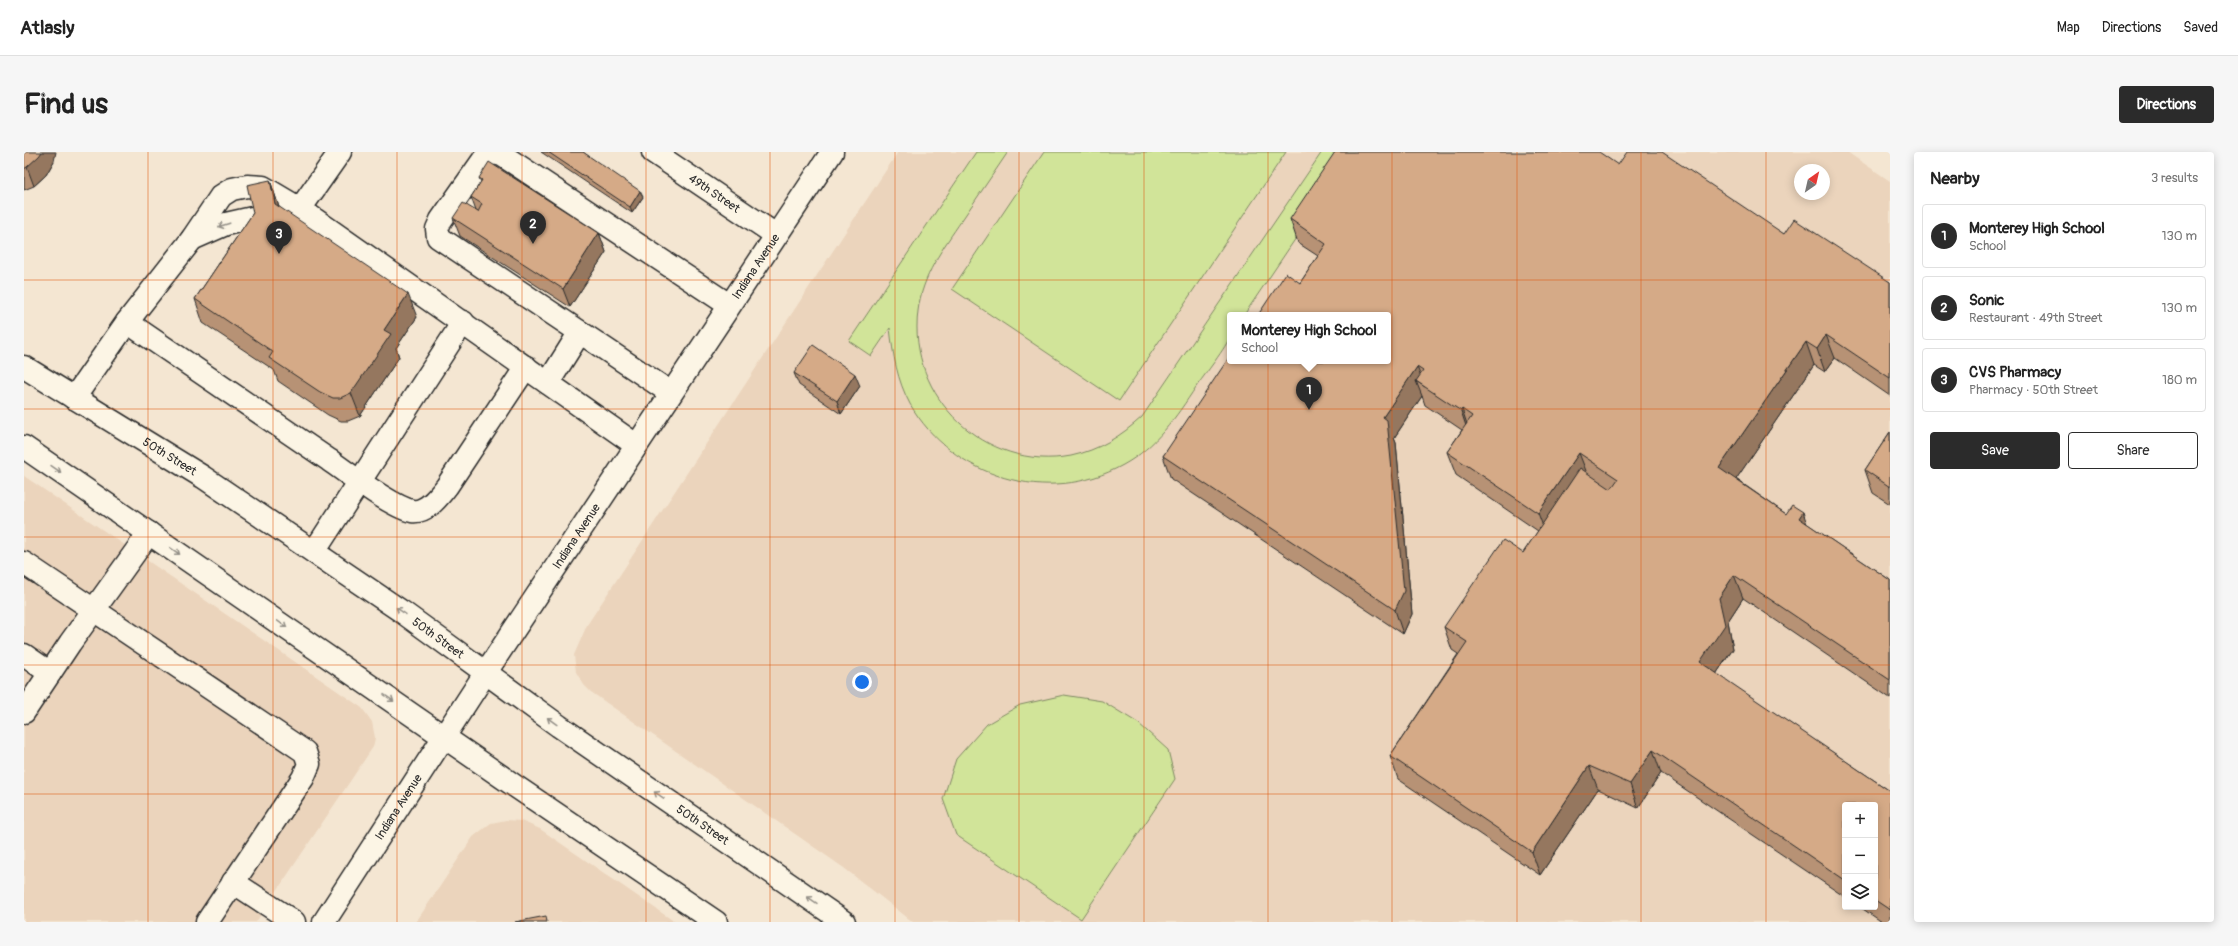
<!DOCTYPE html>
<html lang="en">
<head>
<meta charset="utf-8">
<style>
	:root { --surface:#fff; --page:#f6f6f6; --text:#222; --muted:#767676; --line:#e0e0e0; --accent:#2b2b2b }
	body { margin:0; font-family:Pangolin,sans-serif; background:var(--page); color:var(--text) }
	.controls { position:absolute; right:12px; bottom:12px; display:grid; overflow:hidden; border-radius:4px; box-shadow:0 2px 10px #0003 }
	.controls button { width:36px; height:36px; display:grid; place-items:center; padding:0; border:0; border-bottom:1px solid var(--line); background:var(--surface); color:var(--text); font:20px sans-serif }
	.compass { position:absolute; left:1770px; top:12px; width:36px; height:36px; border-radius:50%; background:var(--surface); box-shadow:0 2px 10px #0003; rotate:34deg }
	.you { position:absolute; left:838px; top:530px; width:14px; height:14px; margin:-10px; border:3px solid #fff; border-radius:50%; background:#1a73e8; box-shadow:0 0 0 6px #1a73e833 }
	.badge { display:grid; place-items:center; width:26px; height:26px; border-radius:50%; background:var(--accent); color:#fff; font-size:13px; font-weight:700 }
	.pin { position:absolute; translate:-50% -33px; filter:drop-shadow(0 1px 2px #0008) }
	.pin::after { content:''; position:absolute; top:21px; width:14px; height:12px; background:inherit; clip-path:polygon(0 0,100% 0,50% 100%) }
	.popup { position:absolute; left:1203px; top:160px; width:164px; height:52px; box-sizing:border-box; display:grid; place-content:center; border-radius:4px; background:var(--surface); filter:drop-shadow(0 1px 3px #0005); font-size:13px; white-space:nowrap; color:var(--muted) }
	.popup b { font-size:15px; color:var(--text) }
	.popup::after { content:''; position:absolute; left:50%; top:100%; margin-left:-8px; border:8px solid transparent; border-top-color:var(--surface) }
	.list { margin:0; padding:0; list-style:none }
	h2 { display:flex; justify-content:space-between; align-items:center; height:52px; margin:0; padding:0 16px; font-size:17px }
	h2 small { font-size:13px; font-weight:400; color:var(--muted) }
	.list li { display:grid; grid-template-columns:26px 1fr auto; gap:12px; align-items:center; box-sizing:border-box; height:64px; margin:0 8px 8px; padding:0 8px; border:1px solid var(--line); border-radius:4px }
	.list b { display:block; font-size:15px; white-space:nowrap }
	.list p { margin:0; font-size:13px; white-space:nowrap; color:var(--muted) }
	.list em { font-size:13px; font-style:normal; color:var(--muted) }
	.actions { display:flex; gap:8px; padding:12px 16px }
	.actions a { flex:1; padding:9px 0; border:1px solid var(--accent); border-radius:4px; text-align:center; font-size:14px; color:var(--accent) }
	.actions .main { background:var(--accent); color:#fff }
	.icon { flex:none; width:22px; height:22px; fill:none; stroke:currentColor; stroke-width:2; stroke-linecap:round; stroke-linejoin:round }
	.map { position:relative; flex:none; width:1866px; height:770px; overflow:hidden; border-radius:4px }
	header { display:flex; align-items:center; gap:24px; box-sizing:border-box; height:56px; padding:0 20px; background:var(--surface); border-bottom:1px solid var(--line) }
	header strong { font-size:19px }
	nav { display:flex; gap:22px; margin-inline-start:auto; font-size:14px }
	.intro { display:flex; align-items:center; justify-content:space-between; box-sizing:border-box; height:96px; padding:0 24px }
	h1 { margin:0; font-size:28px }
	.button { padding:10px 18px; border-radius:4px; background:var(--accent); color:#fff; font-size:14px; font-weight:700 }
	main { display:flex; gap:24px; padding:0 24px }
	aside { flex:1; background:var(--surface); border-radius:4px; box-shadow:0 2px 10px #0003 }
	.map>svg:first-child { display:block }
	.built { fill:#ebd4bc; fill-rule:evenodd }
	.green { fill:#d1e499; stroke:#7e8862 }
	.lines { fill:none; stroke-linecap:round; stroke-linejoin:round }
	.minor-casing { stroke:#2b2b2b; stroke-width:25 }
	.major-casing { stroke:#2b2b2b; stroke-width:25 }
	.minor { stroke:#fcf5e5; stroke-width:22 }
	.major { stroke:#fcf5e5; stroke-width:22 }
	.wall { fill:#b79274; stroke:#2b2b2b }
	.shaded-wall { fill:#95775e; stroke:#2b2b2b }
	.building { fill:#d5aa87; stroke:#2b2b2b }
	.oneway { stroke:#949088 }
	.grid { fill:none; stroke:#df570e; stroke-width:1; stroke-opacity:0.55 }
	.labels { text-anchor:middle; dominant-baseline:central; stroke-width:3; stroke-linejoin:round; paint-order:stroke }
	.street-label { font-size:12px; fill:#2b2b2b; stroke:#fcf5e5 }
</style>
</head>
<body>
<header>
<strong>Atlasly</strong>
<nav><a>Map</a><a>Directions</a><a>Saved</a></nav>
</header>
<div class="intro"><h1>Find us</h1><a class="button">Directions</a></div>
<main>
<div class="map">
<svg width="1866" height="770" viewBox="0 0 1866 770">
	<rect width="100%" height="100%" fill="#f4e6d2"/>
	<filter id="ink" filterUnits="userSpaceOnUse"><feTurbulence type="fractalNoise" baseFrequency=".025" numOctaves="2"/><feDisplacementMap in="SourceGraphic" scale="8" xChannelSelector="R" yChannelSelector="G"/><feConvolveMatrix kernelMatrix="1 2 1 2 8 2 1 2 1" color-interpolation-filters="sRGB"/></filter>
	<g filter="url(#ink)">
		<path class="built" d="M874 0H1823L1866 29V770H889L820 716 567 540 560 533 552 520 550 503 563 473ZM1776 18H1800V42H1776ZM1206 163H1364V209H1206ZM1821 653H1851V755H1821Z
			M0 324 328 549 338 556 348 570 351 586 349 595 232 770H0Z
			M482 668 497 669 516 677 651 770H392L449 685 467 671Z"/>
		<path class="green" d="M952 0H984C969 23 953 45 938 68 919 96 898 124 894 159 883 245 962 320 1047 304 1075 298 1097 284 1118 265L1298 0H1330L1220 163H1206C1206 169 1208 178 1206 184 1204 193 1179 225 1172 235 1152 265 1132 295 1099 313 1024 355 928 325 886 252 873 228 869 203 866 176L847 204 825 189Z
			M1020 0H1262L1095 249 928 137Z
			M1040 543 1078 549 1114 571 1144 598 1151 627 1057 767 932 683 919 647 932 607 963 572 996 553Z"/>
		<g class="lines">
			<defs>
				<g id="minor">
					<path id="s1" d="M629 0 752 83"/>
					<path d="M263 59 276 57 316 0"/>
					<path d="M168 87 202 72 233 65"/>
					<path d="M103 170C170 216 238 262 305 308 323 321 368 355 388 359 403 361 415 344 423 334L502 215"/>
					<path d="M524 231 556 180"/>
					<path d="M647 241 414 85 413 77 417 68 462 4 470 1 478 3 705 153"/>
					<path d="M50 246 103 170 168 87 197 44 208 37 223 34 239 35 276 57 612 293"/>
					<path d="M290 400 439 170"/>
					<path d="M0 411 281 600 285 612 279 626 183 770"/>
					<path d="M0 503 26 521"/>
					<path d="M0 560 46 491 125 381"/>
					<path d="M209 730 270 770"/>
				</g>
				<g id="major">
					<path id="s2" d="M0 215 179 325 377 459 535 574 820 770"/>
					<path d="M0 295 491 634 692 770"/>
					<path id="s3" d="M300 770 462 520 808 0"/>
				</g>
			</defs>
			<use href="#minor" class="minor-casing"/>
			<use href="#major" class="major-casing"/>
			<use href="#minor" class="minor"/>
			<use href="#major" class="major"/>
		</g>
		<path class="wall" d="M0 0 30 9 22 23 10 34 0 38Z
			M517 0H559L619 45 608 61Z
			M1511 1 1594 13 1760 82 1866 130V244L1811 206 1801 220 1790 213 1712 327 1762 362 1782 371 1866 428V546L1719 446 1704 469 1709 497 1692 522 1866 639V770H1858L1836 755H1851V653H1821V745L1637 621 1614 656 1574 637 1516 723 1374 627 1366 604 1434 502 1428 498 1420 475 1499 401 1514 379 1432 323 1423 300 1438 278 1401 253 1398 244 1370 286 1372 291 1388 462 1379 482 1147 327 1139 304 1276 131 1294 104 1274 91 1266 67Z
			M455 26 575 81 582 100 546 155 436 84 429 66 452 59 447 45 457 30Z
			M246 28 255 55 393 165 372 196 375 205 336 264 324 269H317L304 263 254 229 250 218 179 171 171 147 229 61Z
			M770 221 836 234 817 262 775 233Z
			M1866 280V352L1849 341 1841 318Z"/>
		<path class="shaded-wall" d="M18 0H32L30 9 22 23 10 34 3 15Z
			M246 28 254 52 259 75 251 52Z
			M616 39 619 45 608 61 606 55Z
			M575 81 582 100 546 155 539 137Z
			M384 142 393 165 372 196 375 205 336 264 327 241 360 178Z
			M1802 183 1811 206 1801 220 1793 197Z
			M1782 190 1790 213 1704 339 1695 316Z
			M1393 215 1401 235 1392 229 1398 244 1370 286 1372 291 1388 462 1379 482 1371 458 1359 265Z
			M831 222 836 234 817 262 813 249Z
			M1438 257 1446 281 1445 283 1437 259Z
			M1555 301 1564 324 1523 385 1514 361Z
			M1779 360 1787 384 1775 366Z
			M1710 423 1719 446 1704 469 1709 497 1684 534 1676 510 1695 446Z
			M1629 598 1637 621 1614 656 1606 632Z
			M1565 614 1574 637 1516 723 1508 700Z"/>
		<path class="building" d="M0 0H18L15 4 3 15 0 17Z
			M524 0H559L616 39 606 55Z
			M1311 0H1510L1511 1 1512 0H1575L1594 13 1603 0H1638L1760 82 1770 67 1866 130V226L1802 183 1793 197 1782 190 1695 316 1762 362 1768 353 1779 360 1775 366 1866 428V528L1710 423 1695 446 1701 473 1676 510 1866 639V758L1851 748V653H1821V728L1629 598 1606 632 1565 614 1508 700 1366 604 1443 490 1420 475 1479 388 1499 401 1556 316 1587 337 1594 327 1555 301 1514 361 1423 300 1448 264 1438 257 1437 259 1392 229 1399 219 1393 215 1359 265 1363 268 1380 439 1371 458 1139 304 1206 204V209H1364V163H1234L1262 121 1276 131 1302 92 1266 67Z
			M465 10 575 81 539 137 429 66 439 51 454 60 458 52 447 45 458 28 455 26Z
			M246 28 251 52 384 142 360 178 367 182 327 241 316 246H309L296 240 245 206 249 200 171 147 229 61 223 33Z
			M789 193 831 222 813 249 770 221Z
			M1866 280V335L1841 318Z
			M522 764 523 770H491Z"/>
		<defs><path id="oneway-shaft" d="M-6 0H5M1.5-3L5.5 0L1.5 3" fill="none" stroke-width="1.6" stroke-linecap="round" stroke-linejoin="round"/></defs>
		<g class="oneway">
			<use href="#oneway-shaft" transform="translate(200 73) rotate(162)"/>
			<use href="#oneway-shaft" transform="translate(32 317) rotate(35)"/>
			<use href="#oneway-shaft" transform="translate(151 399) rotate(35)"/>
			<use href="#oneway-shaft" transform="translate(377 459) rotate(-145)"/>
			<use href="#oneway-shaft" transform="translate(258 472) rotate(35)"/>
			<use href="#oneway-shaft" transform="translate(365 546) rotate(35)"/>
			<use href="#oneway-shaft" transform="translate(528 569) rotate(-144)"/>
			<use href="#oneway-shaft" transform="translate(635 643) rotate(-146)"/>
			<use href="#oneway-shaft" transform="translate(788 748) rotate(-146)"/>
		</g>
	</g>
	<path class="grid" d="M124 0V770M249 0V770M373 0V770M498 0V770M622 0V770M746 0V770M871 0V770M995 0V770M1120 0V770M1244 0V770M1368 0V770M1493 0V770M1617 0V770M1742 0V770M0 128H1866M0 257H1866M0 385H1866M0 513H1866M0 642H1866"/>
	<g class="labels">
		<g class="street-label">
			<text stroke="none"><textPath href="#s1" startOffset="74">49th Street</textPath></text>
			<text stroke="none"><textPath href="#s3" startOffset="785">Indiana Avenue</textPath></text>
			<text stroke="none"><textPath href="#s2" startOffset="171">50th Street</textPath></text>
			<text stroke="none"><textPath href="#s3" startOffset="461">Indiana Avenue</textPath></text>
			<text stroke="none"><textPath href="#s2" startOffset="495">50th Street</textPath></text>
			<text stroke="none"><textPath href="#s3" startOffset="137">Indiana Avenue</textPath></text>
			<text stroke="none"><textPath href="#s2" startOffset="819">50th Street</textPath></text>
		</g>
	</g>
</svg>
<div class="controls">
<button>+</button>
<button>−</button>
<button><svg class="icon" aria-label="layers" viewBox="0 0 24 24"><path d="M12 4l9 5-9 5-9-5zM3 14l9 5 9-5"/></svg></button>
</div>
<svg class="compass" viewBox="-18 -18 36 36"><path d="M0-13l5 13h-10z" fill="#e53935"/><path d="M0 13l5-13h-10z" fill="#767676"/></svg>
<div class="you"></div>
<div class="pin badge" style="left:1285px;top:258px">1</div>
<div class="popup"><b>Monterey High School</b>School</div>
<div class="pin badge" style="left:509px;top:92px">2</div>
<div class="pin badge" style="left:255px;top:102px">3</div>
</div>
<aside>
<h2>Nearby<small>3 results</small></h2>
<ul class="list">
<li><span class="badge">1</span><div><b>Monterey High School</b><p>School</p></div><em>130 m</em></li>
<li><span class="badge">2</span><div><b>Sonic</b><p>Restaurant · 49th Street</p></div><em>130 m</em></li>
<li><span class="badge">3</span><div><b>CVS Pharmacy</b><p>Pharmacy · 50th Street</p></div><em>180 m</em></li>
</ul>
<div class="actions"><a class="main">Save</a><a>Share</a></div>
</aside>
</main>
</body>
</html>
